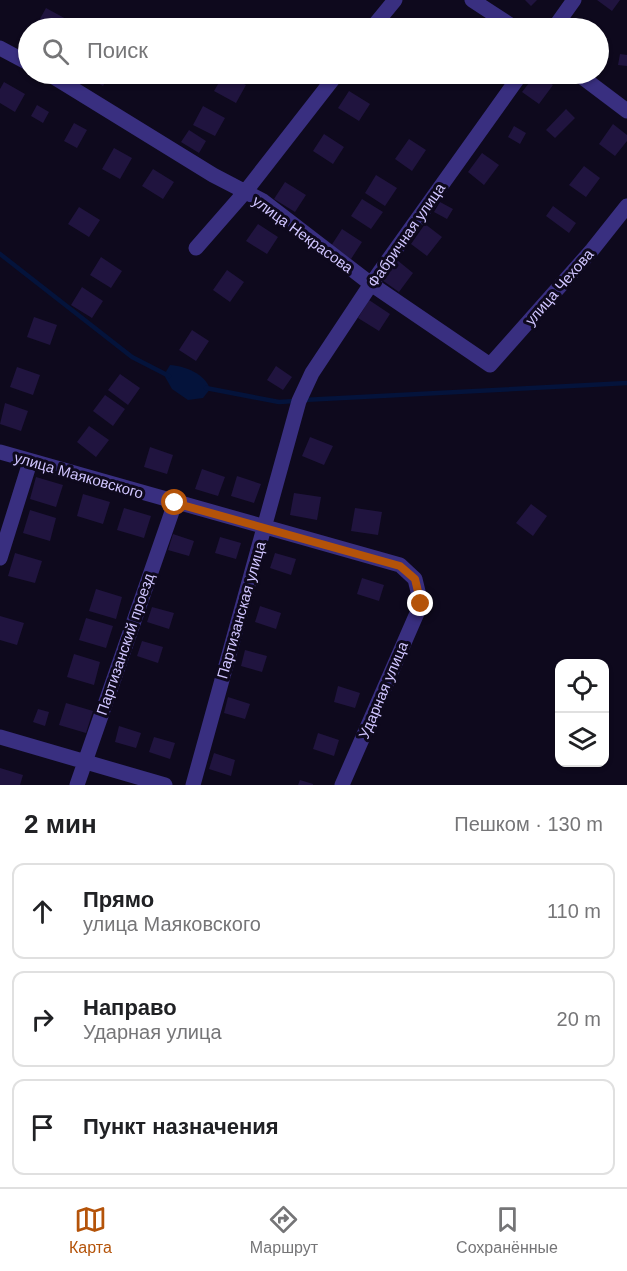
<!DOCTYPE html>
<html lang="ru">
<head>
<meta charset="utf-8">
<style>
	:root { --surface:#fff; --page:#f2f2f2; --text:#202124; --muted:#757577; --line:#e0e0e0; --accent:#b45309 }
	body { margin:0; font-family:Arial,sans-serif; background:var(--page); color:var(--text) }
	.controls { position:absolute; right:18px; bottom:18px; display:grid; overflow:hidden; border-radius:12px; box-shadow:0 2px 4px #0004 }
	.controls button { width:54px; height:54px; display:grid; place-items:center; padding:0; border:0; border-bottom:2px solid var(--line); background:var(--surface); color:var(--text); font:30px sans-serif }
	.stop { position:absolute; width:18px; height:18px; margin:-14px; border:4px solid #b45309; border-radius:50%; background:#fff }
	.stop.end { background:#b45309; border-color:#fff; box-shadow:0 2px 6px #0008 }
	.list { margin:0; padding:0; list-style:none }
	h2 { display:flex; justify-content:space-between; align-items:center; height:78px; margin:0; padding:0 24px; font-size:26px }
	h2 small { font-size:20px; font-weight:400; color:var(--muted) }
	.list li { display:grid; grid-template-columns:39px 1fr auto; gap:18px; align-items:center; box-sizing:border-box; height:96px; margin:0 12px 12px; padding:0 12px; border:2px solid var(--line); border-radius:12px }
	.list b { display:block; font-size:22px; white-space:nowrap }
	.list p { margin:0; font-size:20px; white-space:nowrap; color:var(--muted) }
	.list em { font-size:20px; font-style:normal; color:var(--muted) }
	.icon { flex:none; width:33px; height:33px; fill:none; stroke:currentColor; stroke-width:2; stroke-linecap:round; stroke-linejoin:round }
	.map { position:relative; flex:none; width:627px; height:785px; overflow:hidden }
	.search { position:absolute; background:var(--surface); box-shadow:0 2px 4px #0004; left:18px; right:18px; top:18px; height:66px; display:flex; align-items:center; gap:15px; box-sizing:border-box; padding:0 21px; border-radius:33px; color:var(--muted); font-size:22px }
	.sheet { height:402px; background:var(--surface) }
	nav { display:flex; justify-content:space-around; align-items:center; box-sizing:border-box; height:84px; border-top:2px solid var(--line); background:var(--surface); font-size:16px; color:var(--muted) }
	nav a { display:grid; justify-items:center; gap:3px }
	nav .on { color:var(--accent) }
	.map>svg:first-child { display:block }
	.water { fill:#04133b }
	.lines { fill:none; stroke-linecap:round; stroke-linejoin:round }
	.stream { stroke:#04133b; stroke-width:4.5 }
	.building { fill:#20143f }
	.minor { stroke:#392f80; stroke-width:15 }
	.route { stroke:#b45309; stroke-width:8 }
	.labels { text-anchor:middle; dominant-baseline:central; stroke-width:6; stroke-linejoin:round; paint-order:stroke }
	.street-label { font-size:15px; fill:#d0c5ff; stroke:#0e091d }
</style>
</head>
<body>
<div class="map">
<svg width="627" height="785" viewBox="0 0 627 785">
	<rect width="100%" height="100%" fill="#0e091d"/>
	<path class="water" d="M170 365C185 366 205 374 210 389L203 398 188 400 172 389 164 375Z"/>
	<g class="lines">
		<path class="stream" d="M0 254 132 357 169 376
			M206 388 279 402 295 401
			M303 400 627 383"/>
	</g>
	<path class="building" d="M525 0H537L531 6Z
		M597 0H620L612 11Z
		M46 8 68 20 62 28H42L36 26Z
		M620 54 627 55V66L618 65Z
		M82 74H110L103 86Z
		M224 74 246 85 236 103 214 91Z
		M536 74 553 85 539 104 522 92Z
		M4 82 25 94 15 112 0 103V89Z
		M349 91 370 104 359 121 338 108Z
		M37 105 49 112 43 123 31 116Z
		M203 106 225 118 215 136 193 125Z
		M566 109 575 118 555 138 546 130Z
		M74 123 87 130 77 148 64 141Z
		M613 124 627 135V141L615 156 599 144Z
		M514 126 526 133 520 144 508 137Z
		M189 130 206 141 199 153 181 142Z
		M324 134 344 147 333 164 313 151Z
		M409 139 426 150 412 171 395 159Z
		M114 148 132 158 120 179 102 169Z
		M482 153 499 165 484 185 468 172Z
		M584 166 600 178 586 197 569 185Z
		M153 169 174 182 163 199 142 186Z
		M376 175 397 188 385 206 365 193Z
		M285 182 306 195 295 212 274 199Z
		M362 199 383 212 371 229 351 216Z
		M440 202 453 209 447 219 434 212Z
		M553 206 576 223 569 233 546 216Z
		M79 207 100 220 89 237 68 224Z
		M258 224 278 237 267 254 246 241Z
		M425 224 442 237 427 256 411 244Z
		M342 229 362 242 351 259 331 246Z
		M101 257 122 271 111 288 90 275Z
		M397 260 413 273 399 292 382 280Z
		M227 270 244 282 230 302 213 290Z
		M82 287 103 301 92 318 71 305Z
		M369 300 390 314 379 331 358 318Z
		M34 317 57 325 50 345 27 337Z
		M192 330 209 341 196 361 179 350Z
		M276 366 292 377 283 390 267 380Z
		M17 367 40 375 33 395 10 387Z
		M120 374 140 388 128 405 108 390Z
		M105 395 125 409 113 426 93 411Z
		M5 403 28 411 21 431 0 424Z
		M89 426 109 440 96 457 77 442Z
		M310 437 333 446 324 465 302 456Z
		M150 447 173 455 167 474 144 467Z
		M202 469 225 477 218 496 195 489Z
		M237 476 261 484 254 503 231 496Z
		M36 477 63 485 56 507 30 499Z
		M294 493 321 497 317 520 290 515Z
		M83 494 110 502 103 524 77 516Z
		M531 504 547 516 533 536 516 523Z
		M124 508 151 516 144 538 117 530Z
		M355 508 382 512 378 535 351 531Z
		M30 510 56 518 50 541 23 533Z
		M173 534 194 541 189 556 168 550Z
		M220 537 241 543 236 559 215 553Z
		M15 553 42 561 35 583 8 576Z
		M275 553 296 559 291 575 270 568Z
		M362 578 384 585 379 601 357 594Z
		M96 589 122 597 116 619 89 611Z
		M260 606 281 613 276 629 255 622Z
		M152 607 174 613 169 629 147 622Z
		M0 616 24 623 17 645 0 640Z
		M86 618 113 626 106 648 79 640Z
		M142 641 163 647 158 663 137 656Z
		M245 650 267 656 262 672 241 666Z
		M74 654 100 662 94 685 67 677Z
		M338 686 360 693 355 708 334 702Z
		M228 697 250 704 245 719 224 713Z
		M66 703 93 711 86 733 59 725Z
		M38 709 49 712 45 726 33 722Z
		M119 726 141 733 136 748 115 742Z
		M318 733 339 740 334 756 313 749Z
		M154 737 175 743 170 759 149 752Z
		M214 753 235 760 231 776 209 769Z
		M0 768 23 775 20 785H0Z
		M300 780 313 784V785H298Z"/>
	<g class="lines">
		<path class="minor" d="M472 0 515 28
			M372 28 395 0
			M554 28 574 0
			M0 48 28 63
			M49 74 213 175 263 201 371 284 490 365 592 250 627 206
			M578 74 627 111
			M196 248 245 192 337 74
			M0 452 400 565 415 579 421 604 342 785
			M0 558 30 462
			M0 737 165 785
			M77 785 175 503
			M193 785 299 401 312 373 371 284 521 74"/>
	</g>
	<g class="lines">
		<path class="route" d="M175 503 400 566 415 579 421 604"/>
	</g>
	<g class="labels">
		<g class="street-label">
			<text transform="translate(303 234) rotate(36)">улица Некрасова</text>
			<text transform="translate(406 235) rotate(-55)">Фабричная улица</text>
			<text transform="translate(559 287) rotate(-49)">улица Чехова</text>
			<text transform="translate(79 475) rotate(16)">улица Маяковского</text>
			<text transform="translate(241 610) rotate(-74)">Партизанская улица</text>
			<text transform="translate(125 644) rotate(-71)">Партизанский проезд</text>
			<text transform="translate(383 690) rotate(-67)">Ударная улица</text>
		</g>
	</g>
</svg>
<div class="controls">
<button><svg class="icon" aria-label="locate" viewBox="0 0 24 24"><circle cx="12" cy="12" r="6"/><path d="M12 2v4M12 18v4M2 12h4M18 12h4"/></svg></button>
<button><svg class="icon" aria-label="layers" viewBox="0 0 24 24"><path d="M12 4l9 5-9 5-9-5zM3 14l9 5 9-5"/></svg></button>
</div>
<div class="stop" style="left:175px;top:503px"></div>
<div class="stop end" style="left:421px;top:604px"></div>
<div class="search"><svg class="icon" aria-label="search" viewBox="0 0 24 24"><circle cx="10" cy="10" r="6"/><path d="M15 15l6 6"/></svg>Поиск</div>
</div>
<section class="sheet">
<h2>2 мин<small>Пешком · 130 m</small></h2>
<ul class="list">
<li><svg class="icon" aria-label="ahead" viewBox="0 0 24 24"><path d="M12 20V5M6 11l6-6 6 6"/></svg><div><b>Прямо</b><p>улица Маяковского</p></div><em>110 m</em></li>
<li><svg class="icon" aria-label="right" viewBox="0 0 24 24"><path d="M7 20v-9h11M14 6l5 5-5 5"/></svg><div><b>Направо</b><p>Ударная улица</p></div><em>20 m</em></li>
<li><svg class="icon" aria-label="arrive" viewBox="0 0 24 24"><path d="M6 21V4h12l-3 4 3 4H6"/></svg><div><b>Пункт назначения</b></div></li>
</ul>
</section>
<nav>
<a class="on"><svg class="icon" aria-label="map" viewBox="0 0 24 24"><path d="M3 6l6-2 6 2 6-2v14l-6 2-6-2-6 2zM9 4v14M15 6v14"/></svg>Карта</a>
<a><svg class="icon" aria-label="directions" viewBox="0 0 24 24"><path d="M12 3l9 9-9 9-9-9zM9 14v-3h6M13 9l2 2-2 2"/></svg>Маршрут</a>
<a><svg class="icon" aria-label="saved" viewBox="0 0 24 24"><path d="M7 4h10v16l-5-4-5 4z"/></svg>Сохранённые</a>
</nav>
</body>
</html>
